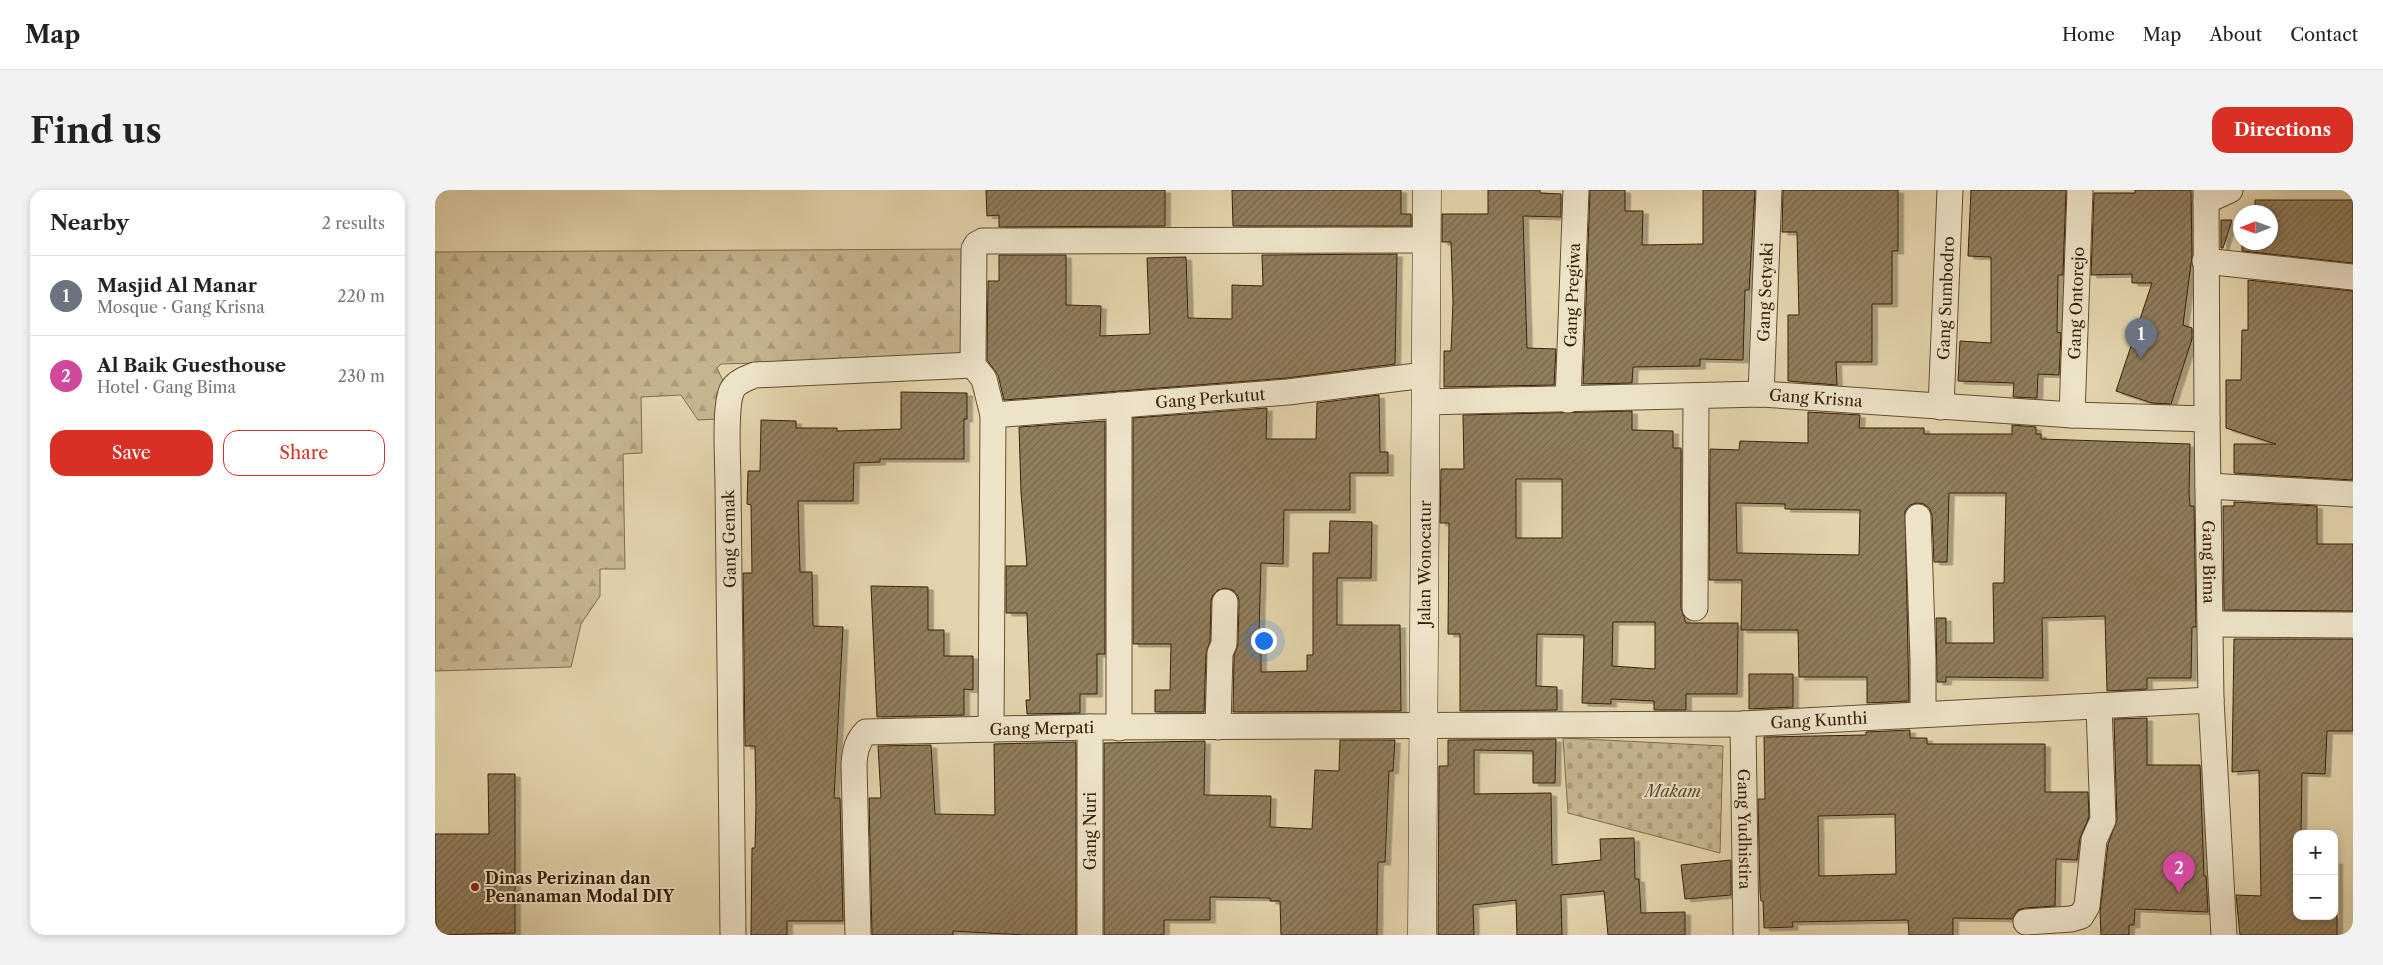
<!DOCTYPE html>
<html lang="en">
<head>
<meta charset="utf-8">
<style>
	:root { --surface:#fff; --page:#f2f2f2; --text:#222; --muted:#767676; --line:#e0e0e0; --accent:#d93025 }
	body { margin:0; font-family:"Libre Caslon Text",serif; background:var(--page); color:var(--text) }
	.controls { position:absolute; right:15px; bottom:15px; display:grid; overflow:hidden; border-radius:10px; box-shadow:0 2px 8px #0003 }
	.controls button { width:45px; height:45px; display:grid; place-items:center; padding:0; border:0; border-bottom:1px solid var(--line); background:var(--surface); color:var(--text); font:25px sans-serif }
	.compass { position:absolute; left:1798px; top:15px; width:45px; height:45px; border-radius:50%; background:var(--surface); box-shadow:0 2px 8px #0003; rotate:269deg }
	.you { position:absolute; left:828px; top:450px; width:18px; height:18px; margin:-12px; border:4px solid #fff; border-radius:50%; background:#1a73e8; box-shadow:0 0 0 8px #1a73e833 }
	.badge { display:grid; place-items:center; width:32px; height:32px; border-radius:50%; background:var(--accent); color:#fff; font-size:16px; font-weight:700 }
	.pin { position:absolute; translate:-50% -41px; filter:drop-shadow(0 1px 2px #0008) }
	.pin::after { content:''; position:absolute; top:26px; width:18px; height:15px; background:inherit; clip-path:polygon(0 0,100% 0,50% 100%) }
	.list { margin:0; padding:0; list-style:none }
	h2 { display:flex; justify-content:space-between; align-items:center; height:65px; margin:0; padding:0 20px; font-size:21px }
	h2 small { font-size:16px; font-weight:400; color:var(--muted) }
	.list li { display:grid; grid-template-columns:32px 1fr auto; gap:15px; align-items:center; box-sizing:border-box; height:80px; padding:0 20px; border-top:1px solid var(--line) }
	.list b { display:block; font-size:19px; white-space:nowrap }
	.list p { margin:0; font-size:16px; white-space:nowrap; color:var(--muted) }
	.list em { font-size:16px; font-style:normal; color:var(--muted) }
	.actions { display:flex; gap:10px; padding:15px 20px }
	.actions a { flex:1; padding:11px 0; border:1px solid var(--accent); border-radius:15px; text-align:center; font-size:18px; color:var(--accent) }
	.actions .main { background:var(--accent); color:#fff }
	.map { position:relative; flex:none; width:1918px; height:745px; overflow:hidden; border-radius:15px }
	header { display:flex; align-items:center; gap:30px; box-sizing:border-box; height:70px; padding:0 25px; background:var(--surface); border-bottom:1px solid var(--line) }
	header strong { font-size:24px }
	nav { display:flex; gap:28px; margin-inline-start:auto; font-size:18px }
	.intro { display:flex; align-items:center; justify-content:space-between; box-sizing:border-box; height:120px; padding:0 30px }
	h1 { margin:0; font-size:35px }
	.button { padding:12px 22px; border-radius:15px; background:var(--accent); color:#fff; font-size:18px; font-weight:700 }
	main { display:flex; gap:30px; padding:0 30px }
	aside { flex:1; background:var(--surface); border-radius:15px; box-shadow:0 2px 8px #0003 }
	.map>svg:first-child { display:block }
	.forest { fill:url(#forest-firs); stroke:#806c4c }
	.cemetery { fill:url(#cemetery-stones); stroke:#806c4c }
	.building { fill:url(#building-hatch); stroke:#392108; fill-rule:evenodd; filter:url(#shadow) }
	.lines { fill:none; stroke-linecap:round; stroke-linejoin:round }
	.street-casing { stroke:#644e31; stroke-width:27 }
	.secondary-casing { stroke:#392108; stroke-width:29 }
	.street { stroke:#ede3c9; stroke-width:25 }
	.secondary { stroke:#ede3c9; stroke-width:28 }
	.poi-dot { fill:#8f2418; stroke:#ede3c9; stroke-width:2 }
	.labels { text-anchor:middle; dominant-baseline:central; stroke-width:4; stroke-linejoin:round; paint-order:stroke }
	.street-label { font-size:16px; fill:#392108; stroke:#ede3c9 }
	.park-label { font-size:16px; font-style:italic; fill:#5c462a; stroke:#ede3c9 }
	.poi-label { font-size:16px; font-weight:bold; fill:#392108; stroke:#ede3c9; text-anchor:start }
</style>
</head>
<body>
<header>
<strong>Map</strong>
<nav><a>Home</a><a>Map</a><a>About</a><a>Contact</a></nav>
</header>
<div class="intro"><h1>Find us</h1><a class="button">Directions</a></div>
<main>
<aside>
<h2>Nearby<small>2 results</small></h2>
<ul class="list">
<li><span class="badge" style="background:#6b7280">1</span><div><b>Masjid Al Manar</b><p>Mosque · Gang Krisna</p></div><em>220 m</em></li>
<li><span class="badge" style="background:#d1479c">2</span><div><b>Al Baik Guesthouse</b><p>Hotel · Gang Bima</p></div><em>230 m</em></li>
</ul>
<div class="actions"><a class="main">Save</a><a>Share</a></div>
</aside>
<div class="map">
<svg width="1918" height="745" viewBox="0 0 1918 745">
	<defs>
		<pattern id="forest-firs" width="22" height="20" patternUnits="userSpaceOnUse" patternTransform="scale(1.25)"><rect width="22" height="20" fill="#c6b690"/><path d="M5 1l3.5 6h-7zM16 11l3.5 6h-7z" fill="#ab9c7b"/></pattern>
		<pattern id="cemetery-stones" width="16" height="16" patternUnits="userSpaceOnUse" patternTransform="scale(1.25)"><rect width="16" height="16" fill="#c6b690"/><path d="M2 7V4a2 2 0 0 1 4 0v3zM10 15v-3a2 2 0 0 1 4 0v3z" fill="#ab9c7b"/></pattern>
		<pattern id="building-hatch" width="6" height="6" patternUnits="userSpaceOnUse" patternTransform="scale(1.25)"><rect width="6" height="6" fill="#917e5d"/><path d="M-1 1l2-2M0 6l6-6M5 7l2-2" fill="none" stroke="#77674b"/></pattern>
		<filter id="shadow"><feDropShadow dx="5.5" dy="3" stdDeviation="0" flood-color="#0004"/></filter>
	</defs>
	<rect width="100%" height="100%" fill="#e3d4ac"/>
	<filter id="stains"><feTurbulence type="fractalNoise" baseFrequency=".004" numOctaves="4"/><feColorMatrix values="0 0 0 0 .2 0 0 0 0 .09 0 0 0 0 .02 0 0 0 .5 -.17"/></filter>
	<radialGradient id="worn" r=".72"><stop offset=".6" stop-color="#630" stop-opacity="0"/><stop offset="1" stop-color="#630" stop-opacity=".3"/></radialGradient>
	<path class="forest" d="M532 59 525 167 286 174 282 178 289 193 283 229 263 230 246 205 206 207 207 263 188 264 190 379H165V406L146 434 136 477 0 481V62Z"/>
	<path class="cemetery" d="M1128 548 1288 556 1285 663 1133 623Z"/>
	<path class="building" d="M551 0H730V36L564 37V25L552 26Z
		M797 0H966V24H976V36H798Z
		M1053 0H1105V3L1126 4V27L1088 26 1092 158 1121 159 1119 195 1009 197V161H1016L1018 112 1016 52H1007V24H1053Z
		M1155 0H1190V21H1208L1207 55 1268 54V0H1320L1314 100H1310L1308 170 1265 169V176L1198 177 1197 193 1148 194Z
		M1348 0H1463V61H1457V114H1437V172H1401L1402 195 1353 191V125H1364L1362 42H1347Z
		M1536 0H1631L1628 85H1623L1622 142 1626 143 1624 185 1603 184 1602 208 1578 207 1579 193 1523 191 1525 151 1556 153V67L1533 66Z
		M1700 0H1756L1757 66 1748 135 1757 138V149L1736 214 1717 213 1681 201 1717 93H1697V84L1656 85 1659 3H1700Z
		M1820 10H1918V73L1807 61V52H1836V22H1820Z
		M1786 30H1797L1788 58H1786Z
		M962 64 960 174 852 188 569 210 563 185 552 170 553 91H564V65H631V115L666 116 665 146 715 144 712 68 751 67 753 128 797 129V95L828 96 827 65Z
		M1813 90 1918 101V290L1799 283V254H1841L1791 238V190H1806L1807 140H1813Z
		M466 202 532 203V229H529V269H445V272L419 273 418 311H363L365 382H377L378 436 408 437 399 608H405L408 731H352V745H316L317 658H320L321 617 320 556H310L308 383H317L316 315 312 314 313 281H325L326 230 361 231V238H402V241L466 239Z
		M944 205 945 262H953V283H915V320H849L848 374 826 373 824 442H826V482L872 481V465H878V363H894L895 331 937 332 936 388H902V435H965L966 521 798 522 799 466 803 454 804 412 803 406 798 400 790 398 783 400 778 405 776 411 775 451 771 463 769 522H720V500H735L736 454H698V228L832 218 831 249H881L882 213Z
		M1197 221V240L1238 241V258H1246V418L1251 433H1303L1302 504H1251V520H1219V511L1176 509V514L1147 513 1149 445 1102 444 1101 496 1122 497V520L1025 521V444H1013L1014 333H1005L1006 279H1029L1028 225ZM1081 289H1127V348H1081ZM1178 432H1220V479L1177 476Z
		M1373 222 1425 225 1424 238H1489V244H1577V235L1601 237V244H1606V249L1755 254 1754 303 1755 316H1759L1761 437H1757L1756 488H1712V499L1672 501 1670 426 1607 428 1608 488 1511 487V492H1502L1501 428H1511V453H1559L1558 393H1569L1571 303H1514L1512 372H1499L1497 326 1495 319 1489 314 1482 313 1475 315 1470 321 1474 511 1432 513V487H1364L1363 440H1306L1307 390H1274L1275 259 1304 260 1305 251 1373 253ZM1301 313 1350 314V319L1425 320 1424 365 1302 363Z
		M670 231V464H662V504H645V523L592 524 591 510H595L592 423H571V376H592L586 302 584 237Z
		M1799 312 1882 316V354H1918V421L1789 420 1788 316H1799Z
		M436 396 493 397V440H509V466H538V500L529 499V525L442 527Z
		M1799 449H1918V541H1892L1890 584 1867 583 1866 644H1862V726H1899V671H1902V745H1805L1801 705 1826 706 1825 647 1824 580 1797 582Z
		M1314 484H1358V517L1314 519Z
		M1712 528V575H1765L1769 686H1771L1773 722 1700 719 1699 735H1694V745H1666L1665 722 1673 654 1682 630 1679 529Z
		M1475 540V548H1492V554H1610V602H1653L1654 627 1645 648 1642 670 1621 669 1620 716 1590 718 1583 720 1577 729 1518 728V745H1474L1473 730 1357 732 1358 737 1329 738 1328 711H1326L1325 702 1323 609H1330L1329 547 1431 545V542ZM1460 624 1461 684 1384 686 1383 626Z
		M1121 549 1120 593H1098V561L1039 560V604L1116 603 1117 675 1166 670 1165 649 1199 648 1200 689H1204L1206 723 1250 722V745H1173L1169 701 1126 705 1127 745H1082L1081 710 1038 715 1039 745H1003L1004 576H1013V550Z
		M905 550H960L958 581H954L950 672H943L942 745H846L845 711H835V708L775 707V730H729V745H669V553L770 551 769 605 836 606 835 637 877 639 880 580 904 581Z
		M641 552V745H590L518 741V745H437L434 608H446L443 556 496 555 500 624 560 625 559 554Z
		M53 584H80V743L1 745 0 644H54Z
		M1296 670V705L1250 709 1246 675Z"/>
	<g class="lines">
		<defs>
			<g id="street">
				<path id="s1" d="M1771 0 1772 229 1776 510 1789 745"/>
				<path d="M1771 11 1795 0"/>
				<path d="M1770 71 1918 87"/>
				<path id="s2" d="M1326 204 1334 0"/>
				<path id="s3" d="M1133 210 1141 0"/>
				<path id="s4" d="M990 212 1326 204 1637 225 1772 229"/>
				<path id="s5" d="M1506 217 1515 0"/>
				<path id="s6" d="M558 225 853 202 990 185"/>
				<path id="s7" d="M1637 225 1645 0"/>
				<path d="M1773 296 1918 304"/>
				<path d="M1483 327 1488 469V524"/>
				<path d="M1260 418 1261 206"/>
				<path d="M1776 434 1918 435"/>
				<path id="s8" d="M1308 534 1311 745"/>
				<path d="M783 537 785 463 789 454 790 412"/>
				<path d="M684 538V215"/>
				<path d="M556 539 558 225 549 189 538 175 539 59 542 54 548 51 991 50"/>
				<path d="M1591 732 1636 729 1646 726 1652 716 1659 650 1668 630 1664 516"/>
				<path d="M298 745 293 295C293 273 289 217 297 200 301 192 312 188 320 185L538 175"/>
				<path id="s9" d="M423 745 419 574C420 561 422 551 431 542L655 537 1308 534 1776 510"/>
				<path d="M655 745V537"/>
			</g>
			<g id="secondary">
				<path id="s10" d="M987 745 992 0"/>
			</g>
		</defs>
		<use href="#street" class="street-casing"/>
		<use href="#secondary" class="secondary-casing"/>
		<use href="#street" class="street"/>
		<use href="#secondary" class="secondary"/>
	</g>
	<circle class="poi-dot" cx="40" cy="697" r="5"/>
	<g class="labels">
		<g class="street-label">
			<text stroke="none"><textPath href="#s2" startOffset="102">Gang Setyaki</textPath></text>
			<text stroke="none"><textPath href="#s3" startOffset="105">Gang Pregiwa</textPath></text>
			<text stroke="none"><textPath href="#s5" startOffset="109">Gang Sumbodro</textPath></text>
			<text stroke="none"><textPath href="#s7" startOffset="112">Gang Ontorejo</textPath></text>
			<text stroke="none"><textPath href="#s6" startOffset="218">Gang Perkutut</textPath></text>
			<text stroke="none"><textPath href="#s4" startOffset="391">Gang Krisna</textPath></text>
			<text transform="translate(294 349) rotate(-91)">Gang Gemak</text>
			<text stroke="none"><textPath href="#s10" startOffset="372">Jalan Wonocatur</textPath></text>
			<text stroke="none"><textPath href="#s1" startOffset="372">Gang Bima</textPath></text>
			<text stroke="none"><textPath href="#s9" startOffset="1159">Gang Kunthi</textPath></text>
			<text stroke="none"><textPath href="#s9" startOffset="382">Gang Merpati</textPath></text>
			<text stroke="none"><textPath href="#s8" startOffset="105">Gang Yudhistira</textPath></text>
			<text transform="translate(655 641) rotate(-90)">Gang Nuri</text>
		</g>
		<g class="park-label">
			<text x="1238" y="601">Makam</text>
		</g>
		<g class="poi-label">
			<text x="50" y="688">Dinas Perizinan dan<tspan x="50" dy="18">Penanaman Modal DIY</tspan></text>
		</g>
	</g>
	<rect width="100%" height="100%" filter="url(#stains)"/>
	<rect width="100%" height="100%" fill="url(#worn)"/>
</svg>
<div class="controls">
<button>+</button>
<button>−</button>
</div>
<svg class="compass" viewBox="-18 -18 36 36"><path d="M0-13l5 13h-10z" fill="#e53935"/><path d="M0 13l5-13h-10z" fill="#767676"/></svg>
<div class="you"></div>
<div class="pin badge" style="left:1706px;top:169px;background:#6b7280">1</div>
<div class="pin badge" style="left:1744px;top:703px;background:#d1479c">2</div>
</div>
</main>
</body>
</html>
